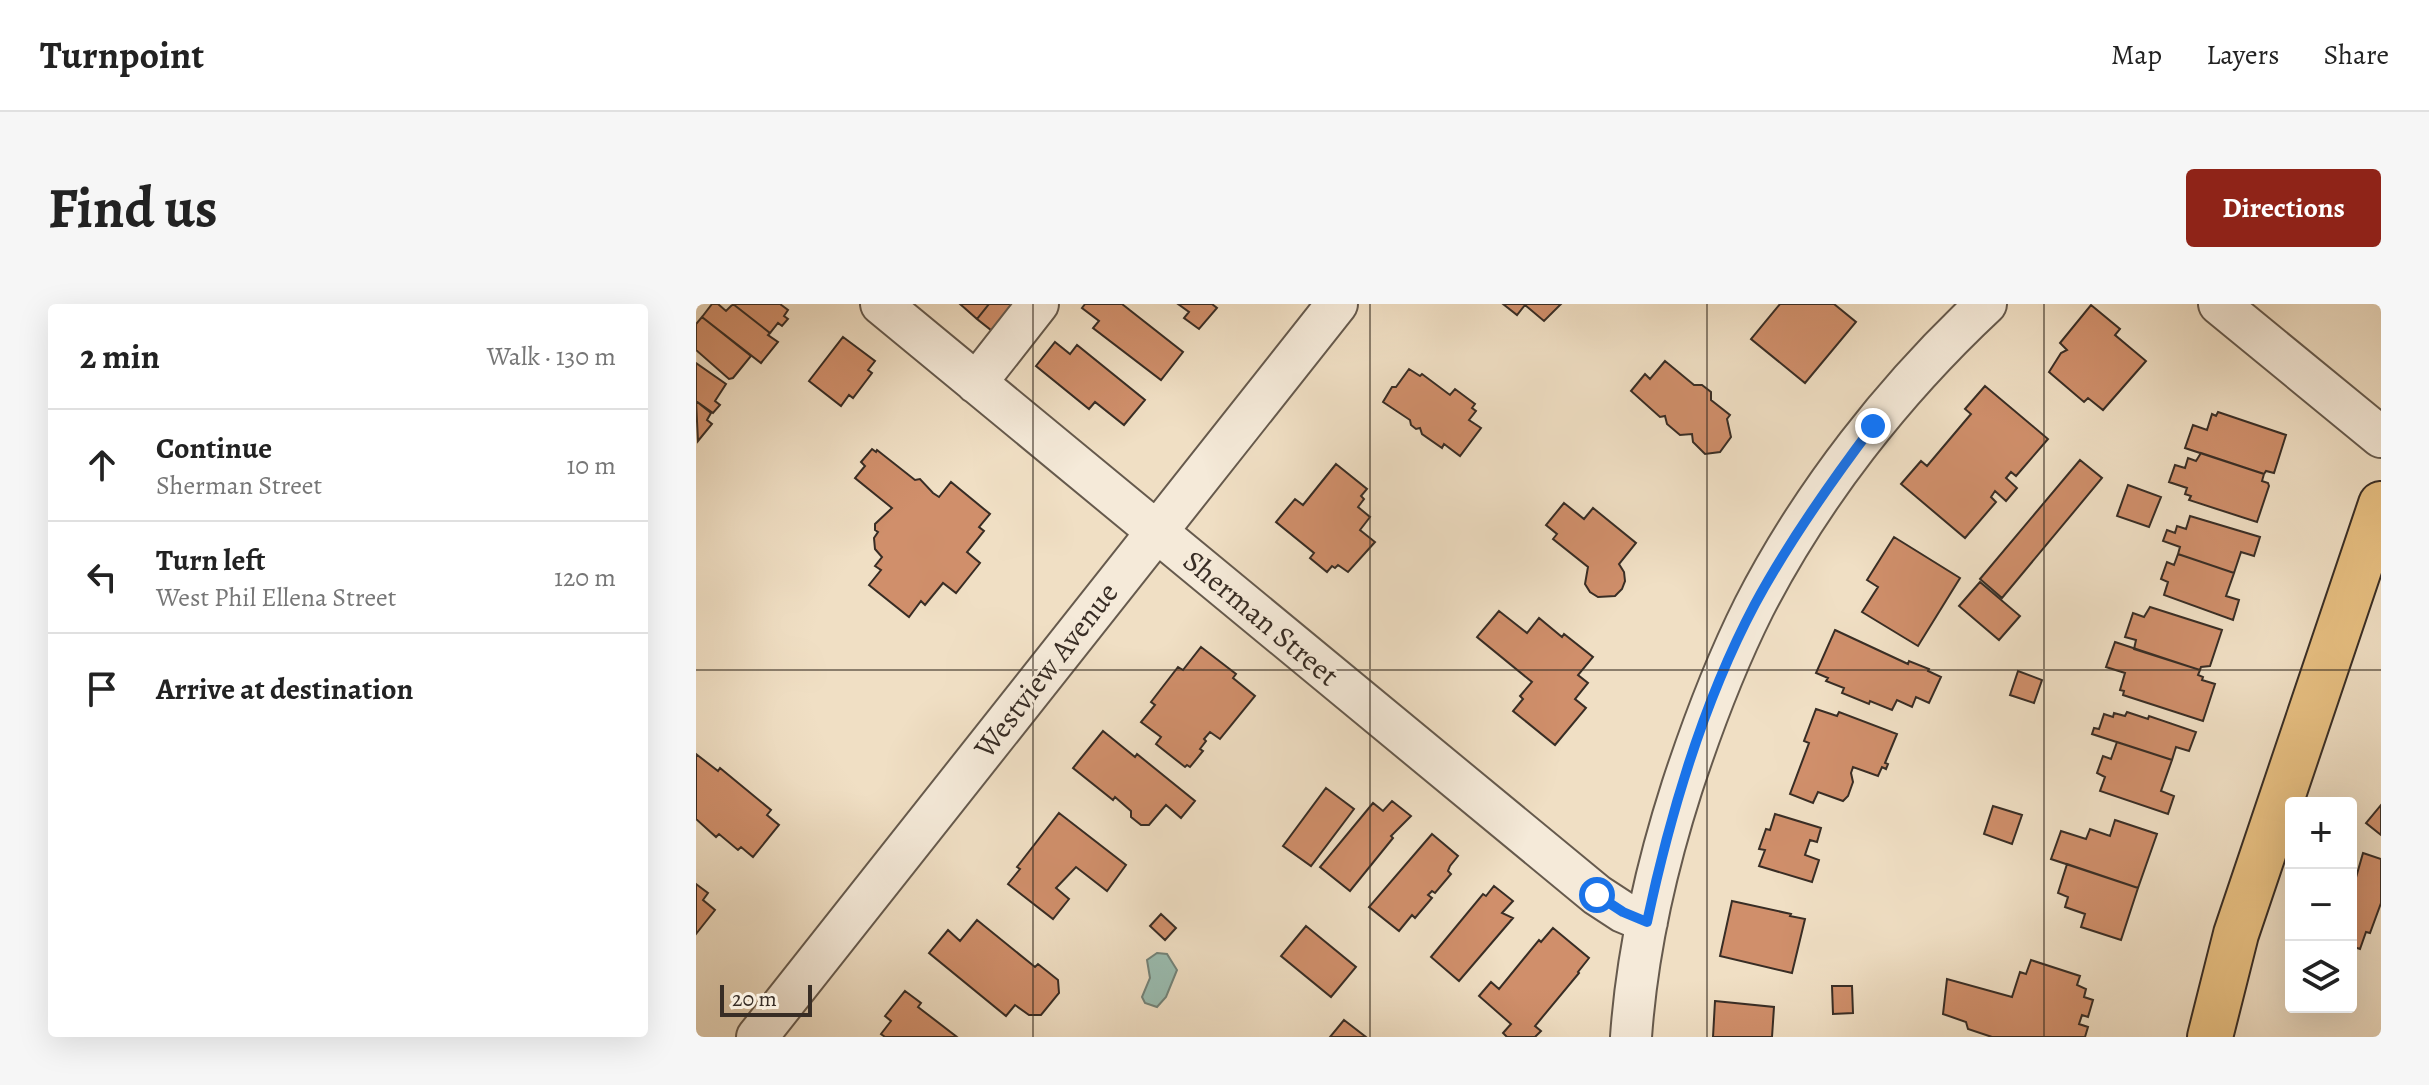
<!DOCTYPE html>
<html lang="en">
<head>
<meta charset="utf-8">
<style>
	:root { --surface:#fff; --page:#f6f6f6; --text:#222; --muted:#767676; --line:#e0e0e0; --accent:#8f2418 }
	body { margin:0; font-family:Alegreya,serif; background:var(--page); color:var(--text) }
	.controls { position:absolute; right:24px; bottom:24px; display:grid; overflow:hidden; border-radius:8px; box-shadow:0 8px 32px #0002 }
	.controls button { width:72px; height:72px; display:grid; place-items:center; padding:0; border:0; border-bottom:2px solid var(--line); background:var(--surface); color:var(--text); font:40px sans-serif }
	.scale { position:absolute; left:24px; bottom:20px; width:92px; box-sizing:border-box; padding-left:8px; border:4px solid #382d25; border-top:0; font-size:22px; line-height:28px; white-space:nowrap; color:#382d25; -webkit-text-stroke:6px #f5ead9; paint-order:stroke }
	.stop { position:absolute; width:24px; height:24px; margin:-18px; border:6px solid #1a73e8; border-radius:50%; background:#fff }
	.stop.end { background:#1a73e8; border-color:#fff; box-shadow:0 2px 8px #0008 }
	.list { margin:0; padding:0; list-style:none }
	h2 { display:flex; justify-content:space-between; align-items:center; height:104px; margin:0; padding:0 32px; font-size:34px }
	h2 small { font-size:26px; font-weight:400; color:var(--muted) }
	.list li { display:grid; grid-template-columns:52px 1fr auto; gap:24px; align-items:center; box-sizing:border-box; height:112px; padding:0 32px; border-top:2px solid var(--line) }
	.list b { display:block; font-size:30px; white-space:nowrap }
	.list p { margin:0; font-size:26px; white-space:nowrap; color:var(--muted) }
	.list em { font-size:26px; font-style:normal; color:var(--muted) }
	.icon { flex:none; width:44px; height:44px; fill:none; stroke:currentColor; stroke-width:2; stroke-linecap:round; stroke-linejoin:round }
	.map { position:relative; flex:none; width:1685px; height:733px; overflow:hidden; border-radius:8px }
	header { display:flex; align-items:center; gap:48px; box-sizing:border-box; height:112px; padding:0 40px; background:var(--surface); border-bottom:2px solid var(--line) }
	header strong { font-size:38px }
	nav { display:flex; gap:44px; margin-inline-start:auto; font-size:28px }
	.intro { display:flex; align-items:center; justify-content:space-between; box-sizing:border-box; height:192px; padding:0 48px }
	h1 { margin:0; font-size:56px }
	.button { padding:20px 36px; border-radius:8px; background:var(--accent); color:#fff; font-size:28px; font-weight:700 }
	main { display:flex; gap:48px; padding:0 48px }
	aside { flex:1; background:var(--surface); border-radius:8px; box-shadow:0 8px 32px #0002 }
	.map>svg:first-child { display:block }
	.water { fill:#9abdb1; stroke:#738379; stroke-width:2 }
	.building { fill:#d08f6b; stroke:#382d25; stroke-width:2 }
	.lines { fill:none; stroke-linecap:round; stroke-linejoin:round }
	.minor-casing { stroke:#665a4d; stroke-width:44 }
	.major-casing { stroke:#382d25; stroke-width:48 }
	.minor { stroke:#f5ead9; stroke-width:40 }
	.major { stroke:#e8c082; stroke-width:44 }
	.route { stroke:#1a73e8; stroke-width:10 }
	.grid { fill:none; stroke:#382d25; stroke-width:2; stroke-opacity:0.55 }
	.labels { text-anchor:middle; dominant-baseline:central; stroke-width:6; stroke-linejoin:round; paint-order:stroke }
	.street-label { font-size:30px; fill:#382d25; stroke:#f5ead9 }
</style>
</head>
<body>
<header>
<strong>Turnpoint</strong>
<nav><a>Map</a><a>Layers</a><a>Share</a></nav>
</header>
<div class="intro"><h1>Find us</h1><a class="button">Directions</a></div>
<main>
<aside>
<h2>2 min<small>Walk · 130 m</small></h2>
<ul class="list">
<li><svg class="icon" aria-label="ahead" viewBox="0 0 24 24"><path d="M12 20V5M6 11l6-6 6 6"/></svg><div><b>Continue</b><p>Sherman Street</p></div><em>10 m</em></li>
<li><svg class="icon" aria-label="left" viewBox="0 0 24 24"><path d="M17 20v-9H6M10 6l-5 5 5 5"/></svg><div><b>Turn left</b><p>West Phil Ellena Street</p></div><em>120 m</em></li>
<li><svg class="icon" aria-label="arrive" viewBox="0 0 24 24"><path d="M6 21V4h12l-3 4 3 4H6"/></svg><div><b>Arrive at destination</b></div></li>
</ul>
</aside>
<div class="map">
<svg width="1685" height="733" viewBox="0 0 1685 733">
	<rect width="100%" height="100%" fill="#f0dfc4"/>
	<filter id="stains"><feTurbulence type="fractalNoise" baseFrequency=".0025" numOctaves="4"/><feColorMatrix values="0 0 0 0 .2 0 0 0 0 .09 0 0 0 0 .02 0 0 0 .5 -.17"/></filter>
	<radialGradient id="worn" r=".72"><stop offset=".6" stop-color="#630" stop-opacity="0"/><stop offset="1" stop-color="#630" stop-opacity=".3"/></radialGradient>
	<path class="water" d="M461 649 471 650 481 666 470 693 461 703 449 699 446 693 454 674 451 656Z"/>
	<path class="building" d="M16 0H22L30 7 37 0 74 29 72 31 82 38 65 59 6 13Z
		M37 0H84L92 6 88 12 92 15 86 22 82 19 74 29Z
		M264 0H293L281 15Z
		M293 0H326L300 30 281 15Z
		M389 0H426L487 48 465 76 397 24 403 17 386 4Z
		M482 0H516L521 4 503 25 488 14 493 8Z
		M807 0H865L848 17 829 1 821 11Z
		M1084 0H1138L1160 18 1109 79 1055 35Z
		M1395 1 1424 25 1419 31 1450 57 1407 106 1392 94 1388 98 1353 68 1365 49 1371 46 1364 39Z
		M6 13 55 52 37 74 33 75 0 46V20Z
		M147 33 179 57 172 66 176 69 157 94 153 91 145 102 113 77Z
		M359 38 374 50 381 41 449 96 428 121 399 98 393 105 340 62Z
		M969 57 998 81H1006L1015 88V96L1034 111 1031 115 1035 133 1024 148 1009 150 997 138 996 130 984 131 971 120 969 112 964 113 935 87 949 70 954 75Z
		M0 59 30 80 19 97 24 101 17 109 0 97Z
		M713 65 724 72 726 70 754 91 759 85 779 100 776 104 780 107 773 116 785 124 764 152 748 140 746 144 726 130 724 124 720 125 715 121 714 116 687 98 696 83H700Z
		M1289 82 1352 135 1320 172 1315 168 1310 174 1321 184 1310 197 1299 187 1295 193 1300 198 1269 234 1205 180 1225 157 1231 162 1275 110 1269 105Z
		M0 97 15 109 11 116 16 120 2 137Z
		M1522 108 1590 131 1578 169 1570 167 1568 170 1489 144 1497 121 1511 126 1516 110 1520 112Z
		M176 145 180 148 181 146 219 176 224 175 237 189 243 193 255 178 294 210 283 223 288 227 271 248 284 259 260 289 247 279 229 301 225 297 213 313 173 281 185 266 179 262 186 253 179 245 178 234 182 228 179 226V220L196 204 159 174 169 162 165 158Z
		M1505 149 1568 170 1566 177 1572 179 1573 182 1561 218 1493 196 1495 192 1489 190 1491 184 1473 178 1479 161 1489 164 1492 154 1500 157Z
		M1384 156 1406 174 1306 294 1284 275Z
		M640 160 671 185 665 192 668 195 662 203 674 213 664 226 679 238 652 268 642 261 639 264 636 262 631 268 614 254 618 249 580 218 599 195 607 201Z
		M1432 181 1465 193 1453 223 1421 212Z
		M868 199 888 215 897 204 940 239 923 260 928 268 929 277 926 285 919 292 902 293 894 288 889 280 892 263 857 235 861 230 850 221Z
		M1494 212 1564 233 1558 252 1545 248 1538 269 1482 250 1484 243 1467 237 1471 226 1479 229 1481 222 1490 225Z
		M1198 233 1264 274 1222 342 1166 308 1182 283 1171 276Z
		M1482 250 1538 269 1530 292 1543 296 1537 316 1468 291 1472 278 1465 275 1471 258 1478 261Z
		M1284 278 1324 312 1303 336 1263 302Z
		M1454 303 1526 326 1514 362 1505 363 1504 366 1438 345 1440 336 1429 333 1437 309 1448 313Z
		M803 307 831 329 843 314 866 333 868 330 897 353 882 371 892 379 879 395 890 404 859 441 817 407 827 395 824 392 836 378 781 333Z
		M1139 326 1212 360 1213 357 1233 365 1232 367 1245 373 1233 399 1220 393 1216 403 1201 396 1196 406 1174 397 1173 400 1146 389 1148 384 1130 377 1132 374 1120 369Z
		M1419 338 1504 366 1502 371 1507 373 1506 376 1519 380 1507 417 1427 391 1428 387 1424 386 1429 369 1410 363Z
		M505 343 540 370 537 374 559 392 524 435 514 428 508 435 510 437 504 445 507 447 494 463 491 461 489 463 460 440 465 433 445 418 459 401 455 398 482 363 487 366Z
		M1322 367 1346 376 1338 399 1314 391Z
		M1120 405 1141 412 1143 408 1201 430 1189 459 1192 460 1190 465 1186 463 1182 472 1157 463 1155 469 1157 478 1152 492 1147 497 1122 488 1117 499 1094 490 1113 439 1108 437Z
		M1431 408 1452 415 1453 412 1500 428 1493 447 1480 443 1476 456 1396 430 1398 424 1403 425 1408 410 1417 413 1418 409 1429 412Z
		M407 427 439 453 441 450 499 497 485 514 470 501 453 521H445L435 513V507L419 493 417 496 377 464Z
		M1421 438 1476 456 1465 487 1478 492 1472 510 1404 487 1409 473 1401 469 1407 452 1415 455Z
		M0 450 22 467 24 464 75 506 71 511 83 521 57 553 45 543 42 546 23 530 20 533 0 515Z
		M630 484 658 505 615 562 587 542Z
		M696 497 715 512 695 532 697 534 654 587 624 563 677 499 687 507Z
		M1685 501V531L1670 519Z
		M1297 502 1326 511 1316 540 1288 530Z
		M363 509 430 561 411 587 380 563 360 584 373 595 357 615 312 580 324 565 321 563Z
		M1079 510 1125 524 1121 538 1114 536 1109 551 1123 556 1116 578 1063 562 1069 546 1063 545 1070 525 1074 526Z
		M1419 516 1461 530 1442 584 1355 555 1365 527 1390 535 1394 525 1414 532Z
		M736 530 762 552 754 562 752 567 755 570 739 589 736 587 732 591 736 594 719 614 716 611 703 627 673 603Z
		M1667 549 1685 555V599L1674 629 1670 628 1664 645 1655 642V591Z
		M1371 560 1442 584 1425 636 1385 623 1389 610 1369 603 1372 593 1362 589Z
		M0 580 12 589 7 596 19 606 0 630Z
		M798 582 817 597 806 609 817 614 763 677 735 653 787 590 790 592Z
		M1036 597 1095 610 1094 612 1109 615 1096 669 1024 652Z
		M465 610 480 624 469 636 454 622Z
		M281 616 339 663 342 660 362 676 363 689 345 711H333L319 701 310 712 233 649 252 626 264 637Z
		M610 622 660 663 635 693 585 652Z
		M857 624 893 654 882 668 883 669 839 722 845 727 839 733H811L807 729 815 720 783 692 795 678 803 685 843 636 845 638Z
		M1335 656 1384 672 1381 681 1390 685 1388 693 1397 696 1392 713 1386 711 1383 720 1392 723 1389 733H1296L1272 725 1270 718 1247 710 1251 675 1316 693 1324 668 1330 670Z
		M1136 682H1156L1157 709 1137 710Z
		M209 687 225 699 222 703 261 733H189L185 730 195 717 189 712Z
		M1019 697 1078 703 1076 733H1017Z
		M648 716 670 733H634Z"/>
	<g class="lines">
		<defs>
			<path id="minor" d="M185 0 901 591 927 608 951 618
				M1523 0 1685 133
				M280 79 342 0
				M61 733 641 0
				M935 733C941 648 960 564 986 483 1006 422 1029 361 1058 303 1116 190 1198 86 1290 0"/>
			<path id="major" d="M1514 733 1540 630 1685 200"/>
		</defs>
		<use href="#minor" class="minor-casing"/>
		<use href="#major" class="major-casing"/>
		<use href="#minor" class="minor"/>
		<use href="#major" class="major"/>
	</g>
	<g class="lines">
		<path class="route" d="M901 591 927 608 951 618C974 510 1007 398 1059 300 1093 237 1134 179 1177 122"/>
	</g>
	<path class="grid" d="M337 0V733M674 0V733M1011 0V733M1348 0V733M0 366H1685"/>
	<g class="labels">
		<g class="street-label">
			<text transform="translate(565 314) rotate(40)">Sherman Street</text>
			<text transform="translate(350 366) rotate(-52)">Westview Avenue</text>
		</g>
	</g>
	<rect width="100%" height="100%" filter="url(#stains)"/>
	<rect width="100%" height="100%" fill="url(#worn)"/>
</svg>
<div class="controls">
<button>+</button>
<button>−</button>
<button><svg class="icon" aria-label="layers" viewBox="0 0 24 24"><path d="M12 4l9 5-9 5-9-5zM3 14l9 5 9-5"/></svg></button>
</div>
<div class="scale">20 m</div>
<div class="stop" style="left:901px;top:591px"></div>
<div class="stop end" style="left:1177px;top:122px"></div>
</div>
</main>
</body>
</html>
